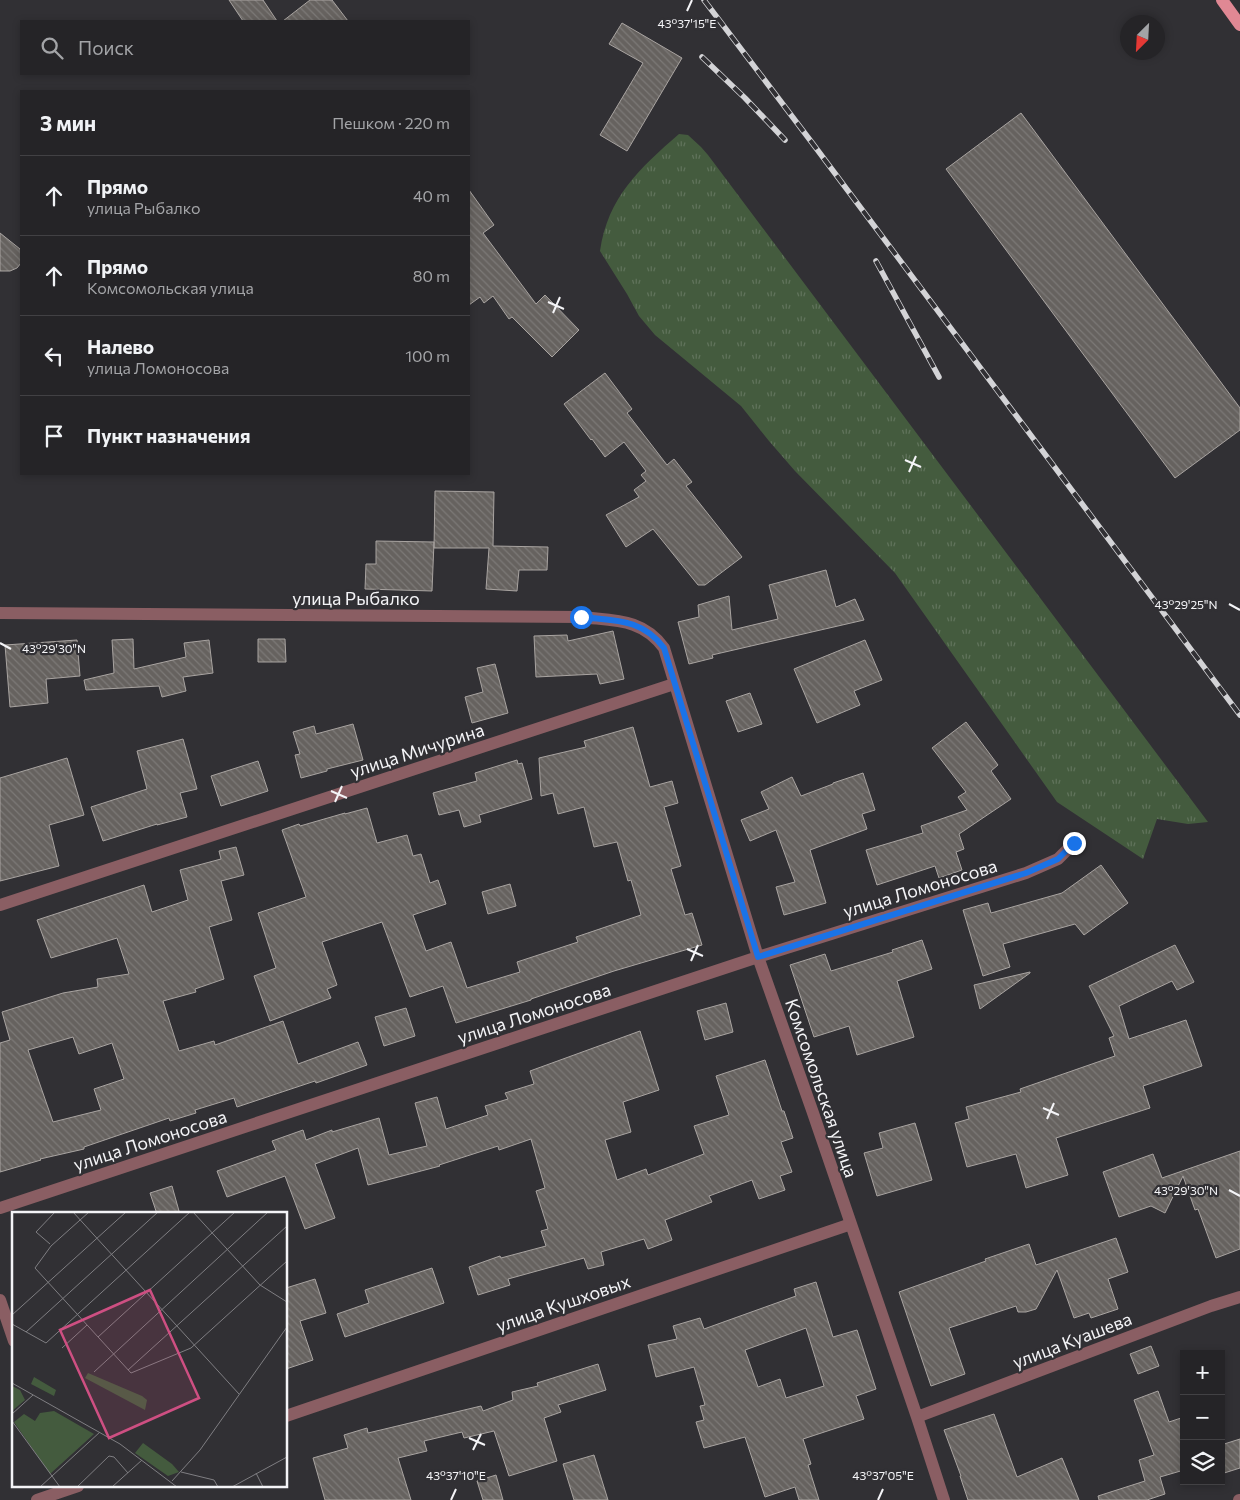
<!DOCTYPE html>
<html lang="ru">
<head>
<meta charset="utf-8">
<style>
	:root { --surface:#252427; --page:#2d2c2f; --text:#f1f3f6; --muted:#a3a4a7; --line:#424144 }
	body { margin:0; font-family:Commissioner,sans-serif; background:var(--page); color:var(--text) }
	.controls { position:absolute; right:15px; bottom:15px; display:grid; overflow:hidden; border-radius:0px; box-shadow:0 2px 8px #0003 }
	.controls button { width:45px; height:45px; display:grid; place-items:center; padding:0; border:0; border-bottom:1px solid var(--line); background:var(--surface); color:var(--text); font:25px sans-serif }
	.compass { position:absolute; left:1120px; top:15px; width:45px; height:45px; border-radius:50%; background:var(--surface); box-shadow:0 2px 8px #0003; rotate:204deg }
	.stop { position:absolute; width:15px; height:15px; margin:-11px; border:4px solid #1a73e8; border-radius:50%; background:#fff }
	.stop.end { background:#1a73e8; border-color:#fff; box-shadow:0 1px 5px #0008 }
	.list { margin:0; padding:0; list-style:none }
	h2 { display:flex; justify-content:space-between; align-items:center; height:65px; margin:0; padding:0 20px; font-size:21px }
	h2 small { font-size:16px; font-weight:400; color:var(--muted) }
	.list li { display:grid; grid-template-columns:32px 1fr auto; gap:15px; align-items:center; box-sizing:border-box; height:80px; padding:0 20px; border-top:1px solid var(--line) }
	.list b { display:block; font-size:19px; white-space:nowrap }
	.list p { margin:0; font-size:16px; white-space:nowrap; color:var(--muted) }
	.list em { font-size:16px; font-style:normal; color:var(--muted) }
	.icon { flex:none; width:28px; height:28px; fill:none; stroke:currentColor; stroke-width:2; stroke-linecap:round; stroke-linejoin:round }
	.map { position:relative; flex:none; width:1240px; height:1500px; overflow:hidden }
	.search { position:absolute; background:var(--surface); box-shadow:0 2px 8px #0003; left:20px; top:20px; width:450px; height:55px; display:flex; align-items:center; gap:12px; box-sizing:border-box; padding:0 18px; border-radius:0px; color:var(--muted); font-size:19px }
	.panel { position:absolute; background:var(--surface); box-shadow:0 2px 8px #0003; left:20px; top:90px; width:450px; height:385px; border-radius:0px }
	.map>svg:first-child { display:block }
	.grass { fill:url(#grass-tufts) }
	.building { fill:url(#building-back-hatch); stroke:#a9a4a1; fill-rule:evenodd }
	.lines { fill:none; stroke-linecap:round; stroke-linejoin:round }
	.minor { stroke:#8a5e63; stroke-width:12 }
	.major { stroke:#e08894; stroke-width:12 }
	.rail-casing { stroke:#d3d3d6; stroke-width:5.5 }
	.rail { stroke:#313034; stroke-width:4; stroke-dasharray:11; stroke-linecap:butt }
	.route { stroke:#1a73e8; stroke-width:6 }
	.ticks { fill:none; stroke:#f4f4f7; stroke-width:2 }
	.labels { text-anchor:middle; dominant-baseline:central; stroke-width:4.5; stroke-linejoin:round; paint-order:stroke }
	.street-label { font-size:18px; fill:#f4f4f7; stroke:#313034 }
	.inset-road { fill:none; stroke:#7f7e82; stroke-width:1 }
	.view { fill:#ce4f82; fill-opacity:0.15; stroke:#ce4f82; stroke-width:2.5 }
	.inset-edge { fill:none; stroke:#f4f4f7; stroke-width:2.5 }
	.ticks-label { font-size:12px; text-anchor:middle; fill:#f4f4f7; stroke:#313034; stroke-width:4.5; stroke-linejoin:round; paint-order:stroke }
</style>
</head>
<body>
<div class="map">
<svg width="1240" height="1500" viewBox="0 0 1240 1500">
	<defs>
		<pattern id="grass-tufts" width="24" height="20" patternUnits="userSpaceOnUse" patternTransform="scale(1.25)"><rect width="24" height="20" fill="#445b3e"/><path d="M3 7l-1-3M5 7V3M7 7l1-3M15 17l-1-3M17 17v-4M19 17l1-3" fill="none" stroke="#60735b"/></pattern>
		<pattern id="building-back-hatch" width="6" height="6" patternUnits="userSpaceOnUse" patternTransform="scale(1.25)"><rect width="6" height="6" fill="#66625f"/><path d="M-1 5l2 2M0 0l6 6M5-1l2 2" fill="none" stroke="#7c7977"/></pattern>
	</defs>
	<rect width="100%" height="100%" fill="#313034"/>
	<path class="grass" d="M679 134 688 135 701 147 708 155 1208 822 1188 824 1157 819 1143 859 1057 802 895 573 795 471 769 441 741 406 655 335 639 316 627 294 600 251C608 197 639 169 679 134Z"/>
	<path class="building" d="M229 0H263L277 21H243Z
		M310 0H332L348 21H283Z
		M622 23 682 58 627 151 600 135 643 63 609 44Z
		M1021 113 1240 408V430L1175 478 946 169Z
		M469 190 494 225 483 233 536 304 545 295 579 330 552 357 512 317 509 319 493 296 484 303 480 297 469 305Z
		M0 233 20 249 21 253V263L17 268 10 271H0Z
		M605 373 632 409 627 413 667 465 674 459 692 482 686 486 742 557 705 585H698L653 529 626 547 606 515 639 497 634 490 646 481 641 475 646 471 624 442 605 457 592 439 591 440 564 404Z
		M435 491 494 492 493 546 548 547 547 570H519L517 591 486 589 489 548H434Z
		M376 541 434 542 432 591 365 589 366 564H376Z
		M826 570 836 607 855 599 864 620 712 655 713 658 689 664 678 622 699 617 698 605 729 596 732 630 778 619 769 585Z
		M613 631 624 679 600 684 597 674 536 677 534 636 567 635 568 641Z
		M133 639 134 669 186 657 184 643 209 640 213 673 183 677 186 691 162 697 159 686 86 690 84 680 114 673 112 640Z
		M258 639H285L286 662H258Z
		M77 640 80 676 46 679 48 703 10 707 5 645Z
		M865 640 882 680 854 691 860 705 817 723 794 669Z
		M495 664 508 713 472 723 465 697 483 692 477 668Z
		M750 693 762 724 738 732 726 701Z
		M966 722 998 765 991 771 1011 799 959 834 964 849 956 852 962 870 939 878 935 866 877 885 866 850 923 833 921 826 967 810 958 797 966 792 932 748Z
		M353 724 363 760 327 769V771L301 778 295 755 300 754 293 732 314 726 316 734Z
		M633 727 650 787 672 781 678 803 664 807 681 866 671 869 685 915 692 913 702 945 614 971 531 999V1000L456 1023 443 986 410 997 382 922 322 942 337 985 327 989 331 998 270 1021 254 976 276 968 258 913 306 897 282 830 299 824 300 826 345 813V814L367 808 377 843 407 835 413 856 421 854 430 883 438 880 446 904 413 915 426 951 451 942 467 988 520 972 517 962 578 942 576 937 641 915 631 880 628 881 617 842 594 847 584 807 558 814 553 793 541 796 539 758 586 747 584 741Z
		M183 739 197 789 180 793 187 817 157 825V824L103 841 91 807 147 789 137 751Z
		M67 758 84 815 49 825 59 866 0 881V778Z
		M517 760 518 764 522 763 532 799 479 815 481 822 464 827 459 810 439 815 433 793 477 781 475 773Z
		M258 761 268 791 221 806 211 776Z
		M863 773 875 810 862 814 867 829 810 850 826 903 784 915 776 887 795 882 776 830 750 841 741 820 769 809 761 792 792 777 801 796 833 784V783Z
		M236 847 244 875 221 881 232 920 209 927 224 979 195 989 196 992 163 1001 179 1051 214 1041 215 1045 283 1021 298 1064 358 1042 367 1065 316 1083 315 1081 237 1107 234 1098 195 1110 196 1113 170 1121 169 1118 84 1147V1149L40 1159 41 1160 0 1172V1043L10 1040 2 1012 63 993 98 987 97 979 129 974 117 938 51 958 37 920 144 885 152 912 188 900 180 870 221 859 219 851ZM73 1037 79 1054 112 1043 124 1079 94 1089 101 1110 53 1122 28 1050Z
		M1101 865 1128 903 1084 935 1075 924 1003 944 1010 967 983 976 963 910 988 903 991 913 1062 893Z
		M510 884 516 906 488 914 482 892Z
		M922 940 932 969 897 981 914 1037 857 1055 849 1026 814 1037 790 965 825 954 831 971 893 952 892 950Z
		M1175 945 1194 982 1177 990 1172 981 1119 1006 1129 1039 1186 1020 1202 1066 1143 1086 1150 1108 1056 1138 1068 1175 1026 1188 1016 1154 967 1167 955 1123 969 1119 966 1107 1021 1092 1020 1089 1115 1056 1109 1038 1114 1036 1089 986Z
		M1030 972V973L980 1009 974 985Z
		M726 1003 733 1032 705 1040 697 1011Z
		M406 1008 415 1036 384 1046 375 1017Z
		M640 1031 659 1090 623 1102 631 1132 605 1140 617 1180 646 1169 648 1175 704 1154 694 1126 729 1115 716 1076 765 1060 782 1111H784L793 1138 781 1142 792 1172 780 1176 785 1190 759 1199 752 1180 709 1196 712 1202 665 1220 672 1240 648 1249 644 1239 601 1252 604 1265 588 1269 584 1258 508 1279 510 1285 478 1295 469 1267 500 1256 501 1258 546 1246 541 1231 548 1229 536 1191 545 1188 531 1139 499 1150 498 1146 439 1165 440 1166 368 1185 358 1148 315 1164 335 1218 305 1229 285 1176 227 1197 217 1171 276 1150 272 1141 303 1130 306 1140 332 1130V1132L379 1118 389 1155 427 1146 415 1103 437 1097 446 1129 488 1115 485 1106 508 1099 505 1093 534 1084 530 1071Z
		M915 1123 932 1180 877 1196 864 1153 883 1148 879 1133Z
		M1240 1151V1249L1216 1258 1198 1209 1195 1210 1183 1176 1165 1213 1151 1206 1119 1217 1103 1172 1153 1154 1162 1178Z
		M172 1186 179 1211 169 1214H157L150 1193Z
		M1116 1238 1128 1272 1108 1279 1118 1309 1091 1318 1089 1313 1074 1318 1057 1270 1036 1309 1026 1312H1018L1016 1306 949 1328 965 1374 931 1386 899 1292 986 1261 985 1259 1029 1244 1036 1265Z
		M432 1268 444 1303 345 1337 337 1314 369 1303 365 1290Z
		M315 1279 326 1313 300 1321 313 1360 286 1369V1288Z
		M816 1282 833 1337 857 1330 876 1389 856 1396 864 1419 803 1439 811 1464 808 1465 819 1500H799L795 1487 765 1497 745 1437 704 1448 696 1422 704 1420 700 1406 705 1405 694 1367 656 1377 648 1345 677 1339 673 1326 700 1318 704 1329 796 1296 794 1289ZM806 1328 824 1386 786 1398 780 1379 758 1387 745 1350Z
		M1151 1346 1159 1366 1138 1374 1130 1354Z
		M598 1364 606 1390 558 1405 561 1412 544 1418 557 1461 509 1476 494 1431 464 1438 462 1432 424 1441 427 1451 398 1458 411 1500H325L313 1458 348 1448 344 1435 367 1428 368 1433 481 1406 483 1411 513 1400 512 1392 538 1386 537 1383Z
		M1158 1391 1169 1422 1184 1417V1470L1160 1477 1165 1494 1147 1500H1099L1098 1496 1145 1481 1139 1460 1154 1455 1134 1400Z
		M994 1414 1017 1477 1062 1458 1079 1500H968L960 1476H961L944 1430Z
		M1240 1439V1468L1221 1474V1445Z
		M594 1455 608 1500H574L563 1464Z
		M496 1475 503 1500H483L477 1481Z"/>
	<g class="lines">
		<path class="minor" d="M0 613 581 617C614 621 642 618 664 648L758 957 812 1110 917 1417 944 1500
			M0 905 674 684
			M0 1208 758 957 1026 873 1058 859 1074 843
			M0 1300 14 1341
			M286 1416 851 1224
			M917 1417 1211 1306 1240 1297
			M37 1500 78 1486
			M1239 1500H1240"/>
		<path class="major" d="M1222 0 1240 25"/>
		<defs>
			<path id="rail" d="M704 0 813 144 1240 715
				M702 57 745 98 785 140
				M876 261 939 377"/>
		</defs>
		<use href="#rail" class="rail-casing"/>
		<use href="#rail" class="rail"/>
	</g>
	<g class="lines">
		<path class="route" d="M581 617C614 621 642 618 664 648L758 957 1026 873 1058 859 1074 843"/>
	</g>
	<path class="ticks" d="M687 11 692 0M548 302 564 309M553 313 560 297M905 460 921 467M909 472 916 456M1229 604 1240 610M0 643 11 649M331 791 347 798M335 802 342 786M687 949 703 956M691 961 698 945M1043 1108 1059 1115M1047 1119 1054 1103M1229 1190 1240 1196M469 1438 485 1445M473 1450 481 1434M451 1500 456 1489M878 1500 883 1489"/>
	<g class="labels">
		<g class="street-label">
			<text x="356" y="598">улица Рыбалко</text>
			<text transform="translate(417 750) rotate(-18)">улица Мичурина</text>
			<text transform="translate(920 888) rotate(-17)">улица Ломоносова</text>
			<text transform="translate(534 1013) rotate(-18)">улица Ломоносова</text>
			<text transform="translate(822 1088) rotate(71)">Комсомольская улица</text>
			<text transform="translate(150 1140) rotate(-18)">улица Ломоносова</text>
			<text transform="translate(563 1303) rotate(-19)">улица Кушховых</text>
			<text transform="translate(1072 1340) rotate(-21)">улица Куашева</text>
		</g>
	</g>
	<g transform="translate(12 1212)">
		<rect width="275" height="275" fill="#313034"/>
		<path d="M76 161 130 184 135 188 133 198 73 166Z" fill="#445b3e"/>
		<path d="M22 165 44 178 42 184 19 172ZM0 174 8 178 13 188 0 199ZM42 199 82 222 38 262 2 210 12 202 23 209 28 201ZM131 231 160 252 167 260 156 264 123 241Z" fill="#445b3e"/>
		<path class="inset-road" d="M61 0 227 182M77 0 39 34 23 56 119 161 179 136 275 49M181 0 248 73 275 90M38 32 24 20 43 0M0 103 114 0M0 112 34 131 178 0M14 120 146 0M86 125 223 0M50 136 75 113M116 158 275 14M82 160 256 0M0 171 108 232 165 275M0 202 21 183M0 209 48 275M169 260 202 268 206 275M244 261 251 275M160 269 188 238 275 115M28 275 88 220M65 275 97 244 102 245 116 261M100 275 130 248M220 275 275 245"/>
		<path class="view" d="M138 78 187 186 97 226 48 118Z"/>
		<rect width="275" height="275" class="inset-edge"/>
	</g>
	<g class="ticks-label">
		<text x="687" y="28">43°37'15"E</text>
		<text x="1186" y="609">43°29'25"N</text>
		<text x="54" y="653">43°29'30"N</text>
		<text x="1186" y="1195">43°29'30"N</text>
		<text x="456" y="1480">43°37'10"E</text>
		<text x="883" y="1480">43°37'05"E</text>
	</g>
</svg>
<div class="controls">
<button>+</button>
<button>−</button>
<button><svg class="icon" aria-label="layers" viewBox="0 0 24 24"><path d="M12 4l9 5-9 5-9-5zM3 14l9 5 9-5"/></svg></button>
</div>
<svg class="compass" viewBox="-18 -18 36 36"><path d="M0-13l5 13h-10z" fill="#e53935"/><path d="M0 13l5-13h-10z" fill="#a3a4a7"/></svg>
<div class="stop" style="left:581px;top:617px"></div>
<div class="stop end" style="left:1074px;top:843px"></div>
<div class="search"><svg class="icon" aria-label="search" viewBox="0 0 24 24"><circle cx="10" cy="10" r="6"/><path d="M15 15l6 6"/></svg>Поиск</div>
<section class="panel">
<h2>3 мин<small>Пешком · 220 m</small></h2>
<ul class="list">
<li><svg class="icon" aria-label="ahead" viewBox="0 0 24 24"><path d="M12 20V5M6 11l6-6 6 6"/></svg><div><b>Прямо</b><p>улица Рыбалко</p></div><em>40 m</em></li>
<li><svg class="icon" aria-label="ahead" viewBox="0 0 24 24"><path d="M12 20V5M6 11l6-6 6 6"/></svg><div><b>Прямо</b><p>Комсомольская улица</p></div><em>80 m</em></li>
<li><svg class="icon" aria-label="left" viewBox="0 0 24 24"><path d="M17 20v-9H6M10 6l-5 5 5 5"/></svg><div><b>Налево</b><p>улица Ломоносова</p></div><em>100 m</em></li>
<li><svg class="icon" aria-label="arrive" viewBox="0 0 24 24"><path d="M6 21V4h12l-3 4 3 4H6"/></svg><div><b>Пункт назначения</b></div></li>
</ul>
</section>
</div>
</body>
</html>
